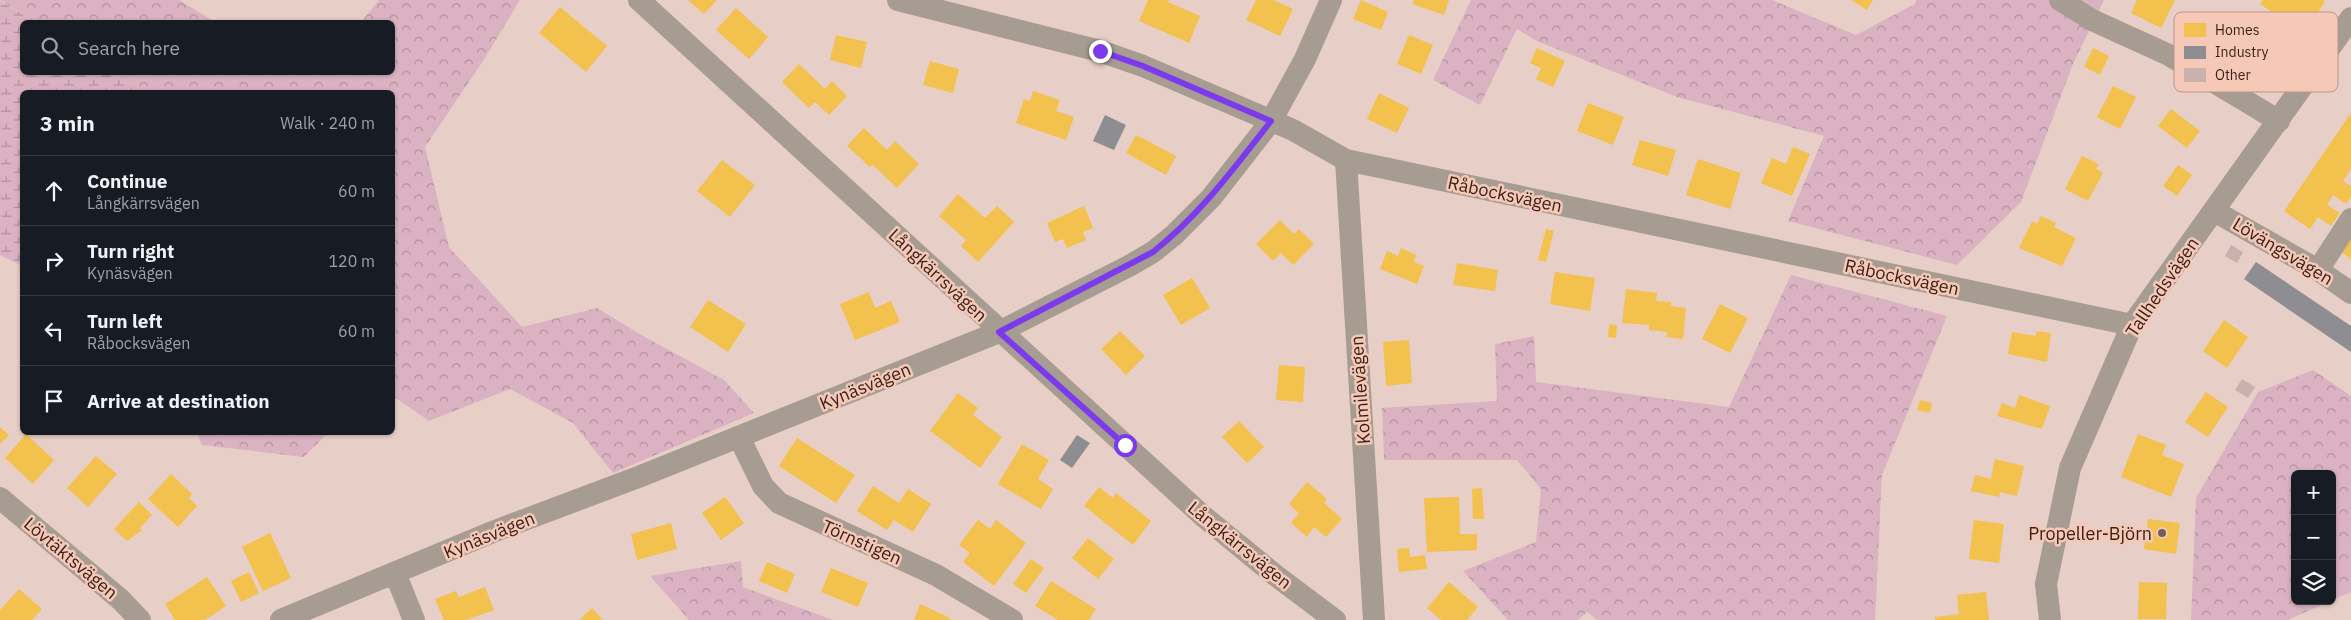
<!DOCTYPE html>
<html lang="en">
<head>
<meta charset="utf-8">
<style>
	:root { --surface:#171b24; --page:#20242c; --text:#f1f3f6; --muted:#9ea1a6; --line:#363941 }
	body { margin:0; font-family:"IBM Plex Sans",sans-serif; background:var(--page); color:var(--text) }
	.controls { position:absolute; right:15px; bottom:15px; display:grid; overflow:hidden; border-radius:8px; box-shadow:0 1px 4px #0004 }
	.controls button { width:45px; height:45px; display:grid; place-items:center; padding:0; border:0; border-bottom:1px solid var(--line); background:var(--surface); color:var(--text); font:25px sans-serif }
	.stop { position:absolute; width:15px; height:15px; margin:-11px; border:4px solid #7c3aed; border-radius:50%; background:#fff }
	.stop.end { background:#7c3aed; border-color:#fff; box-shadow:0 1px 5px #0008 }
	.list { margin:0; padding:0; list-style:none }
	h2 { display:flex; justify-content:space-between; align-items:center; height:65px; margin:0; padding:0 20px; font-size:21px }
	h2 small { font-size:16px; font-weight:400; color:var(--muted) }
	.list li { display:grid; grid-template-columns:32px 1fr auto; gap:15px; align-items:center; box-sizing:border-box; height:70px; padding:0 20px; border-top:1px solid var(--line) }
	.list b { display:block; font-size:19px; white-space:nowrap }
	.list p { margin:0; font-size:16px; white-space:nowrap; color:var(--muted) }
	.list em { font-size:16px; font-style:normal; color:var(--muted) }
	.icon { flex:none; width:28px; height:28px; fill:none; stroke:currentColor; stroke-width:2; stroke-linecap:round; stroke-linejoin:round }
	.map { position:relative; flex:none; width:2351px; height:620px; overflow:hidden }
	.search { position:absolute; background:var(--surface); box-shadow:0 1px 4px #0004; left:20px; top:20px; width:375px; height:55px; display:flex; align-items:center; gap:12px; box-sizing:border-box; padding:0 18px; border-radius:8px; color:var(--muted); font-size:19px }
	.panel { position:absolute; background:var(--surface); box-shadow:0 1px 4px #0004; left:20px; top:90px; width:375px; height:345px; border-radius:8px }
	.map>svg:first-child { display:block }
	.forest { fill:url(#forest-crowns) }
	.wetland { fill:url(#wetland-marsh) }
	.homes { fill:#f2c14e }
	.industry { fill:#8d8d92 }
	.building { fill:#cab1ad }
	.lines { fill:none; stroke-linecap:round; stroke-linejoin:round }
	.minor { stroke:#a69c92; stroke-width:22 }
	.route { stroke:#7c3aed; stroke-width:6 }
	.poi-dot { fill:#775c53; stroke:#f5c8b8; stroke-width:2 }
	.labels { text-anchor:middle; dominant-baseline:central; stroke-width:5; stroke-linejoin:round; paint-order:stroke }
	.street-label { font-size:18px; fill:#3a1f15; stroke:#f5c8b8 }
	.poi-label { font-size:18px; fill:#3a1f15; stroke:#f5c8b8; text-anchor:end }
	.key { fill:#f5c8b8; stroke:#bd9587; stroke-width:1 }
	.key-label { font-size:14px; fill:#3a1f15 }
</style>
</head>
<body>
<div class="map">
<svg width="2351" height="620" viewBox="0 0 2351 620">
	<defs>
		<pattern id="forest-crowns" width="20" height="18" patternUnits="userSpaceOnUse" patternTransform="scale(1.25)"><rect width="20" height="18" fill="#dbb2c2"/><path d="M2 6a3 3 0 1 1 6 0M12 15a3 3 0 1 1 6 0" fill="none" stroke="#b3909c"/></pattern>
		<pattern id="wetland-marsh" width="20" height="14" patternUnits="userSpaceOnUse" patternTransform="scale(1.25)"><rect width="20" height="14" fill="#dbb2c2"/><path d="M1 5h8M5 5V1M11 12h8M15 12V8" fill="none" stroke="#b3909c"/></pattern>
	</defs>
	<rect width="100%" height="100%" fill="#e7cec6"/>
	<path class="forest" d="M0 0H179L215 22H36Z
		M379 0H520L485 58 425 147 449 247 522 327 597 308 643 336 724 380 754 413 613 473 573 423 510 389 429 421 393 396 392 92H142L133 80 121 73 392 72V22H361Z
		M1471 0H1772L1856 35 1915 4 1916 0H2104L2073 64 2021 202 1957 265 1788 221 1824 136 1677 97 1537 41 1517 29 1480 105 1433 80Z
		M1791 275 1947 316 1882 475 1875 620H1598L1587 612 1578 620H1508L1463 571 1536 542 1541 489 1517 460H1384L1382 408 1497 401 1495 344 1534 336 1536 382 1729 407Z
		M2313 370 2351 396V592L2332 600V474H2295V601H2330L2288 620H2191L2196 498 2258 392Z
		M197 433H328L304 457 202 445Z
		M741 561 743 587 833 620H689L650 576Z"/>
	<path class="wetland" d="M0 1 36 22H22V72L121 73 133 80 142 92H22V266L0 255Z"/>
	<path class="homes" d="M688 0H717L704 14Z
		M1148 0H1169L1168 2 1200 16 1189 43 1139 21Z
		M1256 0H1274L1293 9 1280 36 1246 20Z
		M1361 0 1388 12 1381 30 1353 19Z
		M1414 0H1449L1444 15 1412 4Z
		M1851 0H1873L1867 10Z
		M2137 0H2175L2161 28 2131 13Z
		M2263 0H2323L2325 2 2304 33 2260 4Z
		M560 7 607 46 586 72 539 33Z
		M736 8 768 37 749 59 716 30Z
		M836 35 867 42 861 68 830 60Z
		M1409 35 1433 45 1421 74 1397 64Z
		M1537 48 1565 61 1553 87 1536 79 1541 68 1530 63Z
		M2093 48 2109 56 2100 75 2084 67Z
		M930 61 959 69 953 93 923 85Z
		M799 64 825 89 832 81 847 96 829 115 815 102 809 108 782 82Z
		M2113 86 2136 97 2120 129 2097 117Z
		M1033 91 1060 100 1056 111 1074 117 1066 140 1016 123 1024 99 1030 101Z
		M1379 93 1409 108 1397 133 1367 119Z
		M1588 103 1624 117 1613 145 1577 131Z
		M2171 109 2200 131 2187 148 2158 126Z
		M2351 113V169L2343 181 2351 186V197L2346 204 2333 195 2327 205 2340 213 2331 226 2318 217 2310 229 2284 211Z
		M864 128 887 150 895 141 919 164 897 188 873 165 870 167 847 146Z
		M1136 135 1176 156 1166 175 1126 153Z
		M1640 140 1676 150 1668 176 1632 165Z
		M1793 147 1810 154 1792 196 1761 183 1772 158 1786 164Z
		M2082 156 2099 164 2096 169 2103 173 2088 201 2065 189Z
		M1698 159 1741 173 1730 209 1686 195Z
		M722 160 755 185 730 217 697 191Z
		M2178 165 2192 175 2177 196 2163 186Z
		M958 194 985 218 997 206 1014 222 978 262 961 246 966 240 939 216Z
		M1084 206 1093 228 1083 232 1086 240 1067 248 1063 239 1055 242 1047 223Z
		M2041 216 2056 223 2054 227 2076 238 2062 266 2019 248 2032 221 2037 224Z
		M1280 220 1294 234 1299 229 1314 244 1293 265 1281 253 1273 261 1256 244Z
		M1546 229 1554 231 1546 262 1538 260Z
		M2351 237V259L2341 252Z
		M1401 248 1416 255 1414 262 1424 266 1417 284 1380 269 1387 251 1398 256Z
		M1457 263 1498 270 1495 291 1453 285Z
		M1555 272 1595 278 1590 311 1550 304Z
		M1192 278 1210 308 1181 325 1163 295Z
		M1626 289 1657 293 1656 301 1671 302V306L1686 308 1683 339 1666 337 1667 332 1649 330V325L1622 323Z
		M869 292 875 308 891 301 900 322 855 340 840 304Z
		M708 300 746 324 728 352 690 327Z
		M1720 304 1748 318 1730 353 1702 339Z
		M2224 320 2248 337 2227 368 2203 351Z
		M1609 324 1617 325 1616 338 1608 337Z
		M1120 331 1145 356 1126 375 1101 349Z
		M2036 331 2051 333 2047 362 2008 354 2012 332 2036 336Z
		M1409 340 1412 383 1386 386 1383 342Z
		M1279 365 1305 367 1303 402 1276 400Z
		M2206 392 2228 407 2208 437 2185 422Z
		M958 393 978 408 973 415 1002 437 980 468 930 431Z
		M2019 395 2050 406 2042 429 1997 416 2002 403 2015 408Z
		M1920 400 1932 403 1930 413 1917 410Z
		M1239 421 1264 447 1247 463 1222 437Z
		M0 427 9 435 0 444Z
		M26 434 54 460 33 484 5 458Z
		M2138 434 2166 445 2162 455 2184 464 2171 497 2121 477Z
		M797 438 855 475 836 503 779 466Z
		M1022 444 1049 460 1038 479 1053 489 1041 509 998 484Z
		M96 456 117 474 88 507 67 488Z
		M1995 459 2024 466 2017 496 2000 492 1999 497 1971 491 1975 475 1991 479Z
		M171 474 192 494 189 498 197 506 178 527 148 499Z
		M1307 482 1327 499 1324 503 1342 519 1326 537 1314 527 1307 537 1291 523 1299 513 1289 504Z
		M873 486 899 503 908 489 931 504 913 532 894 520 887 530 857 511Z
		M1099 487 1113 498 1116 493 1151 521 1133 545 1084 506Z
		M1482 488 1484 519H1473L1472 489Z
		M725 497 744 523 721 540 702 513Z
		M1459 497 1460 534H1477V550L1427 552 1424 498Z
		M139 502 152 515 140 528 142 530 127 541 114 529Z
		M2148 519 2180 523 2176 554 2144 549Z
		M978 520 990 529 996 520 1026 543 994 586 963 562 970 553 959 545Z
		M1974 520 2004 524 1999 563 1969 559Z
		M671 523 677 549 637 560 631 534Z
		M270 533 291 578 263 591 242 547Z
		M1088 538 1114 559 1098 579 1072 558Z
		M1409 548 1410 557 1425 555 1427 569 1399 572 1397 549Z
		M1031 559 1044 568 1026 593 1013 584Z
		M767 562 795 574 787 593 759 581Z
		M831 568 868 583 858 607 821 592Z
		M249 572 259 593 241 602 231 581Z
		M207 577 226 606 205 620H175L165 604Z
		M1051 581 1096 609 1089 620H1058L1035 606Z
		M1449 582 1478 607 1467 620H1441L1427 608Z
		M2139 582 2167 583 2166 619H2138Z
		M485 587 494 610 466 620H444L435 599 456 591 459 597Z
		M19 589 42 609 32 620H0V610Z
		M1986 592 1989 620H1935V617L1959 614 1957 595Z
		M920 604 950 618 949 620H914Z
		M592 608 603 620H579Z"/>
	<path class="industry" d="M1105 115 1126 125 1114 150 1093 141Z
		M2256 262 2351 326V352L2244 279Z
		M1077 435 1090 443 1072 468 1060 460Z"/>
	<path class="building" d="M2231 245 2243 252 2237 263 2225 256Z
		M2242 379 2255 387 2248 398 2235 390Z"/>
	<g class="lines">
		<path class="minor" d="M639 0 1203 516 1275 575 1335 620
			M898 0 1100 51 1143 66 1293 130 1346 160 2132 325
			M2060 0 2092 20 2169 55 2279 121
			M1346 160 1374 620
			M2214 211 2318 270 2351 293
			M2318 270 2351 219
			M739 437 763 486 779 503 936 575 1012 620
			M0 498 121 600 140 620
			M395 573 414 620
			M281 620 495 531 641 476 999 332 1129 266 1153 252 1174 235 1211 198 1271 121 1305 59 1331 0
			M2050 620 2046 584 2070 468 2132 325 2351 18"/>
	</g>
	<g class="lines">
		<path class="route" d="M1100 51 1143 66 1271 121C1234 168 1200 215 1153 252L999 332 1125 445"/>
	</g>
	<circle class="poi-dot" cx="2162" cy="533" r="5"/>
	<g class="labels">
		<g class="street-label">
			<text transform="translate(1505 194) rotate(12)">Råbocksvägen</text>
			<text transform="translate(2283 251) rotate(31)">Lövängsvägen</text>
			<text transform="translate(938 275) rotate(43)">Långkärrsvägen</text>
			<text transform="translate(1902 277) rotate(12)">Råbocksvägen</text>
			<text transform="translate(2162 287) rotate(-56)">Tallhedsvägen</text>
			<text transform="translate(865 386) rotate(-22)">Kynäsvägen</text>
			<text transform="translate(1360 390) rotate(-94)">Kolmilevägen</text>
			<text transform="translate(489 535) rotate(-22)">Kynäsvägen</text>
			<text transform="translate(862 542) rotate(24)">Törnstigen</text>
			<text transform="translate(1240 545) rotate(39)">Långkärrsvägen</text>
			<text transform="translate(71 558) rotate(40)">Lövtäktsvägen</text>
		</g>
		<g class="poi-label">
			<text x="2152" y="533">Propeller-Björn</text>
		</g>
	</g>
	<rect x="2174" y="12" width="164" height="80" rx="8" class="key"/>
	<rect x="2184" y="23" width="22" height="14" fill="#f2c14e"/>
	<rect x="2184" y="46" width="22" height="13" fill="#8d8d92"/>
	<rect x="2184" y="68" width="22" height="14" fill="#cab1ad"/>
	<g class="key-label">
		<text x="2215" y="35">Homes</text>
		<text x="2215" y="57">Industry</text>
		<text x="2215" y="80">Other</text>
	</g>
</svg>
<div class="controls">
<button>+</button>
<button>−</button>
<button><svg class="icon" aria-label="layers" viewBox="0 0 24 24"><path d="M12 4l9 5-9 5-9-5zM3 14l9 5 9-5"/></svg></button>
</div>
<div class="stop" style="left:1125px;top:445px"></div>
<div class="stop end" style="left:1100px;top:51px"></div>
<div class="search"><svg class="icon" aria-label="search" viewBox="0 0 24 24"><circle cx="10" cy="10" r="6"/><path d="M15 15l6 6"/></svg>Search here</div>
<section class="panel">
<h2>3 min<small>Walk · 240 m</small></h2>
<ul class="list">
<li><svg class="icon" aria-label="ahead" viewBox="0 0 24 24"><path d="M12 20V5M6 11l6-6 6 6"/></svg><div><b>Continue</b><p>Långkärrsvägen</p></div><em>60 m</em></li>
<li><svg class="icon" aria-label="right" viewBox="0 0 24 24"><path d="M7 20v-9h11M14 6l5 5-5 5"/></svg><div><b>Turn right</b><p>Kynäsvägen</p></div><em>120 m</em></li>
<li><svg class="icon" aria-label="left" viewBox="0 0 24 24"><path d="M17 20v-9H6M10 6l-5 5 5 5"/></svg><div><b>Turn left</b><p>Råbocksvägen</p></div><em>60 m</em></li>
<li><svg class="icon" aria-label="arrive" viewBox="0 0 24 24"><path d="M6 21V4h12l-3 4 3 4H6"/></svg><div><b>Arrive at destination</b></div></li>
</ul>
</section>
</div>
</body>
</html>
